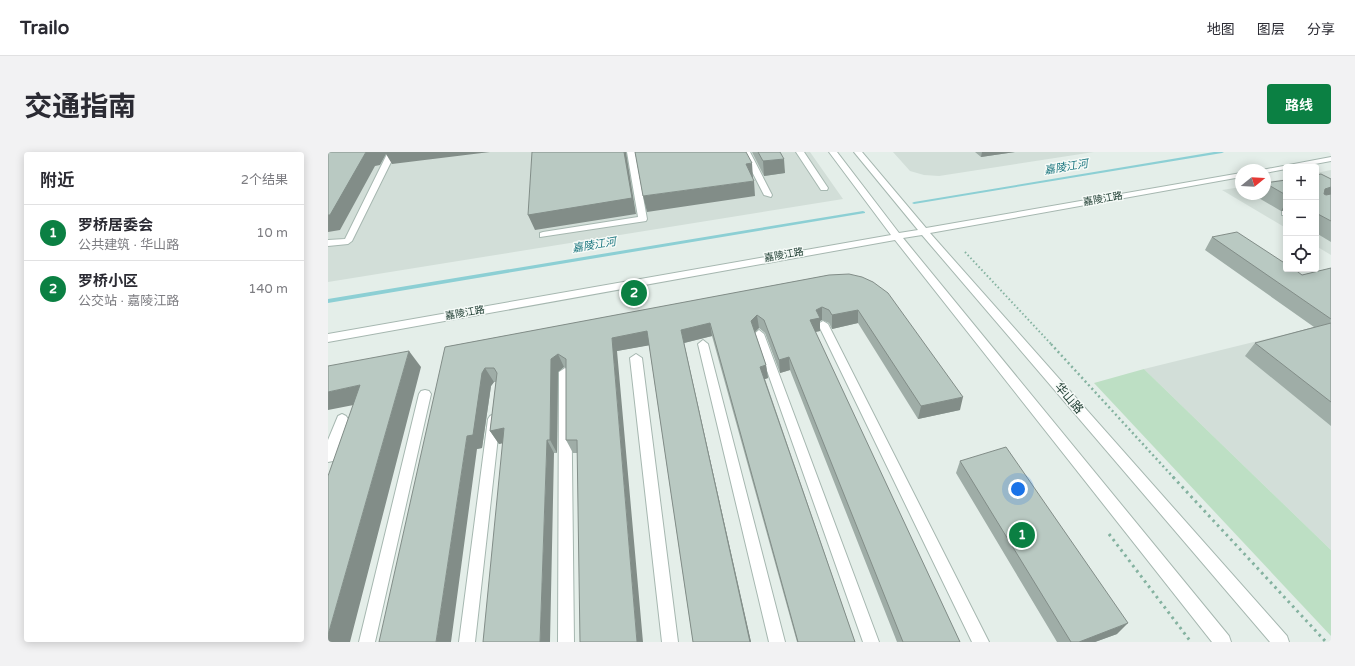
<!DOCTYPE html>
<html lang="zh">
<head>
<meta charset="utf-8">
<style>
	:root { --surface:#fff; --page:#f2f2f3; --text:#2b2b33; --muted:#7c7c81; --line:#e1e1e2; --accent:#0b8043 }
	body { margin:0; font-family:"Varela Round","Noto Sans SC",sans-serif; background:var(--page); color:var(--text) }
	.controls { position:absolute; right:12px; top:12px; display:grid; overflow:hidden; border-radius:4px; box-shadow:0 2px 10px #0003 }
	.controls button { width:36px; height:36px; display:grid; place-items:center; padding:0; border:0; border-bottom:1px solid var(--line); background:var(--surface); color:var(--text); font:20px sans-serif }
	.compass { position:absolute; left:907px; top:12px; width:36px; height:36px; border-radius:50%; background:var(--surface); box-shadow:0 2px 10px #0003; rotate:72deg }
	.you { position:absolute; left:690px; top:337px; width:14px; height:14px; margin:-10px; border:3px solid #fff; border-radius:50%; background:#1a73e8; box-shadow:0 0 0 6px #1a73e833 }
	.badge { display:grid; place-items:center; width:26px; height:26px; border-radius:50%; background:var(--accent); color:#fff; font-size:13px; font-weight:700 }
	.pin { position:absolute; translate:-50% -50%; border:2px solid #fff; box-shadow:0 1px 4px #0006 }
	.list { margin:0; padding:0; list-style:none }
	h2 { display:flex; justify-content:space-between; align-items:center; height:52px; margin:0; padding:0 16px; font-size:17px }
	h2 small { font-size:13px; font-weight:400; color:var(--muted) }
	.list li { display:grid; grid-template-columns:26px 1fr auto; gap:12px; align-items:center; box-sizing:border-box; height:56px; padding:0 16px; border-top:1px solid var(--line) }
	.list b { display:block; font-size:15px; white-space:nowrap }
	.list p { margin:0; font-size:13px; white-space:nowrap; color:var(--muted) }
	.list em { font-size:13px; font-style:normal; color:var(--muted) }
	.icon { flex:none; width:22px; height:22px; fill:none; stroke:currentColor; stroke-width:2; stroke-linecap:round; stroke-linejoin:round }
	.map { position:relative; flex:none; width:1003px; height:490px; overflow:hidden; border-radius:4px }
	header { display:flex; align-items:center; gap:24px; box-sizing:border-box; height:56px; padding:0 20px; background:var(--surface); border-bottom:1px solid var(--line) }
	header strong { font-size:19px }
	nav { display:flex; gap:22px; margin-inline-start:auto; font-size:14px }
	.intro { display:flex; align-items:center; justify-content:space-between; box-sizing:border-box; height:96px; padding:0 24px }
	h1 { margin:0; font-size:28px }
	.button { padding:10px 18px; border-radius:4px; background:var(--accent); color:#fff; font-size:14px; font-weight:700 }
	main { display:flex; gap:24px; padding:0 24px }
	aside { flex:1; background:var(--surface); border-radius:4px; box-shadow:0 2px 10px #0003 }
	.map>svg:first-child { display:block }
	.built { fill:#d2ded8 }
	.green { fill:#bddfc4 }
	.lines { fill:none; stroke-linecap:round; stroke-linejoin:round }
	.stream { fill:#8ccfd4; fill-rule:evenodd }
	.minor-casing { stroke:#a6b7b0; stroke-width:2 }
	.path-far2 { stroke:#84b2a0; stroke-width:2; stroke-dasharray:1.5 2.5; stroke-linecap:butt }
	.path-far1 { stroke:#84b2a0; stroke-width:2.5; stroke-dasharray:2 3; stroke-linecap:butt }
	.path { stroke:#84b2a0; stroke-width:3; stroke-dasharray:2.5 4; stroke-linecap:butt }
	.minor { fill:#fff; fill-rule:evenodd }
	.wall { fill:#9fada7 }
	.shaded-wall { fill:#828d88 }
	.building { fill:#b9c9c2; stroke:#828d88 }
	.labels { text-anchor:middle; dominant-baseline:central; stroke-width:3; stroke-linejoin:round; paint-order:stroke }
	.far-street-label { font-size:10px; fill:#234136; stroke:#f5faf7 }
	.far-water-label { font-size:11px; font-style:italic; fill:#1b767f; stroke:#f5faf7 }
	.street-label { font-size:12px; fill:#234136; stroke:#f5faf7 }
</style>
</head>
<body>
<header>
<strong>Trailo</strong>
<nav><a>地图</a><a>图层</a><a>分享</a></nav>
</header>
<div class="intro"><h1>交通指南</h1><a class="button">路线</a></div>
<main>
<aside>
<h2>附近<small>2个结果</small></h2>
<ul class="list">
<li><span class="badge">1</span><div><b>罗桥居委会</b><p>公共建筑 · 华山路</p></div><em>10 m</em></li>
<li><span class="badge">2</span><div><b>罗桥小区</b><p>公交站 · 嘉陵江路</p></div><em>140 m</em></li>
</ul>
</aside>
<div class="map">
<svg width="1003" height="490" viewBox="0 0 1003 490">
	<rect width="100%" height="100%" fill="#e4eee9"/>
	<path class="built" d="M0 0H482L515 47 0 130Z
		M565 0H766L611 24 596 23 582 19Z
		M1003 18V103L988 94V21Z
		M958 27V76L894 38 913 35V42H937V30Z
		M1003 171V398L816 217Z"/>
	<path class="green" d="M816 217 1003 398V484L766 231Z"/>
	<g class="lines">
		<path class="stream" d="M886 0H896L894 1 586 52 584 51 586 50Z
			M535 59 537 60V61L0 151V147Z"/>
		<defs>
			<path id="minor" d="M60 0H68L24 89 20 92 0 94V88L17 87Z
				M299 0H307L319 67 318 69 212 85V81L215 80 310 65Z
				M414 0H422L444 43 443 45 436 43Z
				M468 0H476L500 36 499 38H493Z
				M501 0H509L571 81 590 78 526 0H534L598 76 913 21V25L602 81 959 484 961 490H942L594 83 575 86 901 484 903 490H884L567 88 0 190V182L563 83Z
				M1003 5V9L971 15H958V17L937 21V18H934Z
				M954 59H958V63H954Z
				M495 169 500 172 661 490H644L490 172Z
				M431 178 436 182 551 490H535L426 182Z
				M375 188 380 192 457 490H441L370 192Z
				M308 202 314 206 350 490H334L302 206Z
				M237 216 243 220 246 490H230L231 220Z
				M97 238 101 239 103 242 47 490H31L91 242 93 239Z
				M14 262 18 264 20 267 7 305 5 309 0 310V288L10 264Z
				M166 262 170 264 172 267 147 490H131L160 267 162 264Z"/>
		</defs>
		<use href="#minor" class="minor-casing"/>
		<path class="path-far2" d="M637 100 724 193"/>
		<path class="path-far1" d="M723 192 846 326"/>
		<path class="path" d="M845 325 998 490
			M781 382 863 490"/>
		<use href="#minor" class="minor"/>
	</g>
	<path class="wall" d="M424 0H452L457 21 436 24Z
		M647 0H687L653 5Z
		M988 23 1003 27V90L988 81Z
		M958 28V58L953 59 929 45 931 42H937V31Z
		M884 85 974 123 1003 116V274L917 204 927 191 986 175 877 98Z
		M501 123 632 258 590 267 530 171 504 177 501 171 494 168 492 169V179L487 180 632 490H569L462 218 452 221 437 181 431 176 427 180 438 213 440 226 437 227 527 490H469L384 184 356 191 423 490H365L321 193 289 199 249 301H245L238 288V216L236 215 230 220 229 301H226L174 291 171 292 162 279 168 230H166L163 234 154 296 149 297 117 195Z
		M632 309 789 482 767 490H729L628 321Z"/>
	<path class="shaded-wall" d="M38 0H162L64 12 58 2 52 13 47 14 12 78 0 80V63Z
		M296 0H298L308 62 207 78 200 63Z
		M654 0H687L653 5Z
		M456 7 457 21 436 24 435 9Z
		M424 11 425 26 419 27 418 12Z
		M426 29 427 44 319 60 315 44Z
		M1003 35V47L988 50 997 37Z
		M958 50V58L953 59Z
		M494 155V168L492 169V179L482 181V168L488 158Z
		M530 158V171L504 177V163Z
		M429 163 431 176 425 182 423 169Z
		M382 171 384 184 356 191 423 490H422L353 178Z
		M319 179 323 193 289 199 315 490H309L284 186Z
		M81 199 93 215 22 490H0V483Z
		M230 202 236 215 230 220 229 301 222 288 223 207Z
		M461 205 462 218 452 221 451 208Z
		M438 213 440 226 434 228 432 215Z
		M157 216 166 230 163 234 154 296 149 297 123 490H108L139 284 154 221Z
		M32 233 46 249 0 258V240Z
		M635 245 632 258 590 267 593 254Z
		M176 276 185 289 171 292 162 279Z
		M219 288 226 301 222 490H212Z
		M800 471 789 482 767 490H751Z"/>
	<path class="building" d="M0 0H38L2 63H0Z
		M204 0H296L304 46 200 63Z
		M307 0H418L424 11 418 12 426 29 315 44Z
		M430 0H452L456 7 435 9Z
		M993 22 1003 27V35L997 37 996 42 998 43 1003 42V69L988 61V23Z
		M958 28V43L937 31Z
		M909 80 958 112V117H966L974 123 1003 116V167L884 85Z
		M521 122 534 125 545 130 560 141 635 245 593 254 530 158 504 163 501 158 494 155 488 158 492 166 482 168 632 490H575L461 205 451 208 436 168 429 163 423 169 438 213 432 215 527 490H470L382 171 353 178 422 490H365L319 179 284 186 309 490H252L249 288H238V207L230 202 223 207 222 288H219L212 490H155L176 276 162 279 169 221 166 216H157L154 221 145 283 139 284 108 490H51L117 195 501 123Z
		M1003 171V250L927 191Z
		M81 199 51 304 0 483V324L32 233 0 240V214Z
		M678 295 800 471 751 490H743L632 309Z"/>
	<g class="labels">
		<g class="far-street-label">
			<text transform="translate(775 47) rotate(-10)">嘉陵江路</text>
			<text transform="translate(456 103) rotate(-10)">嘉陵江路</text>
			<text transform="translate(137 161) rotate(-10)">嘉陵江路</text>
		</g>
		<g class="far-water-label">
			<text transform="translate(738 15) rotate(-9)">嘉陵江河</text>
			<text transform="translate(266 93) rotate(-9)">嘉陵江河</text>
		</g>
		<g class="street-label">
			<text transform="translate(741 246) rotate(49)">华山路</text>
		</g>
	</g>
</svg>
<div class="controls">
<button>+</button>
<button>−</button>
<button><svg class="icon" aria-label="locate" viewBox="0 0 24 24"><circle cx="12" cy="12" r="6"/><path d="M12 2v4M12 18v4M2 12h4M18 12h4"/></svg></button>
</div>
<svg class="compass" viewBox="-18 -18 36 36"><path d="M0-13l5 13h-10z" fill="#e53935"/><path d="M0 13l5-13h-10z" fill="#7c7c81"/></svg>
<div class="you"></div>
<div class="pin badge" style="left:694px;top:383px">1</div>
<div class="pin badge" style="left:306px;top:141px">2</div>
</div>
</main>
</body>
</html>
